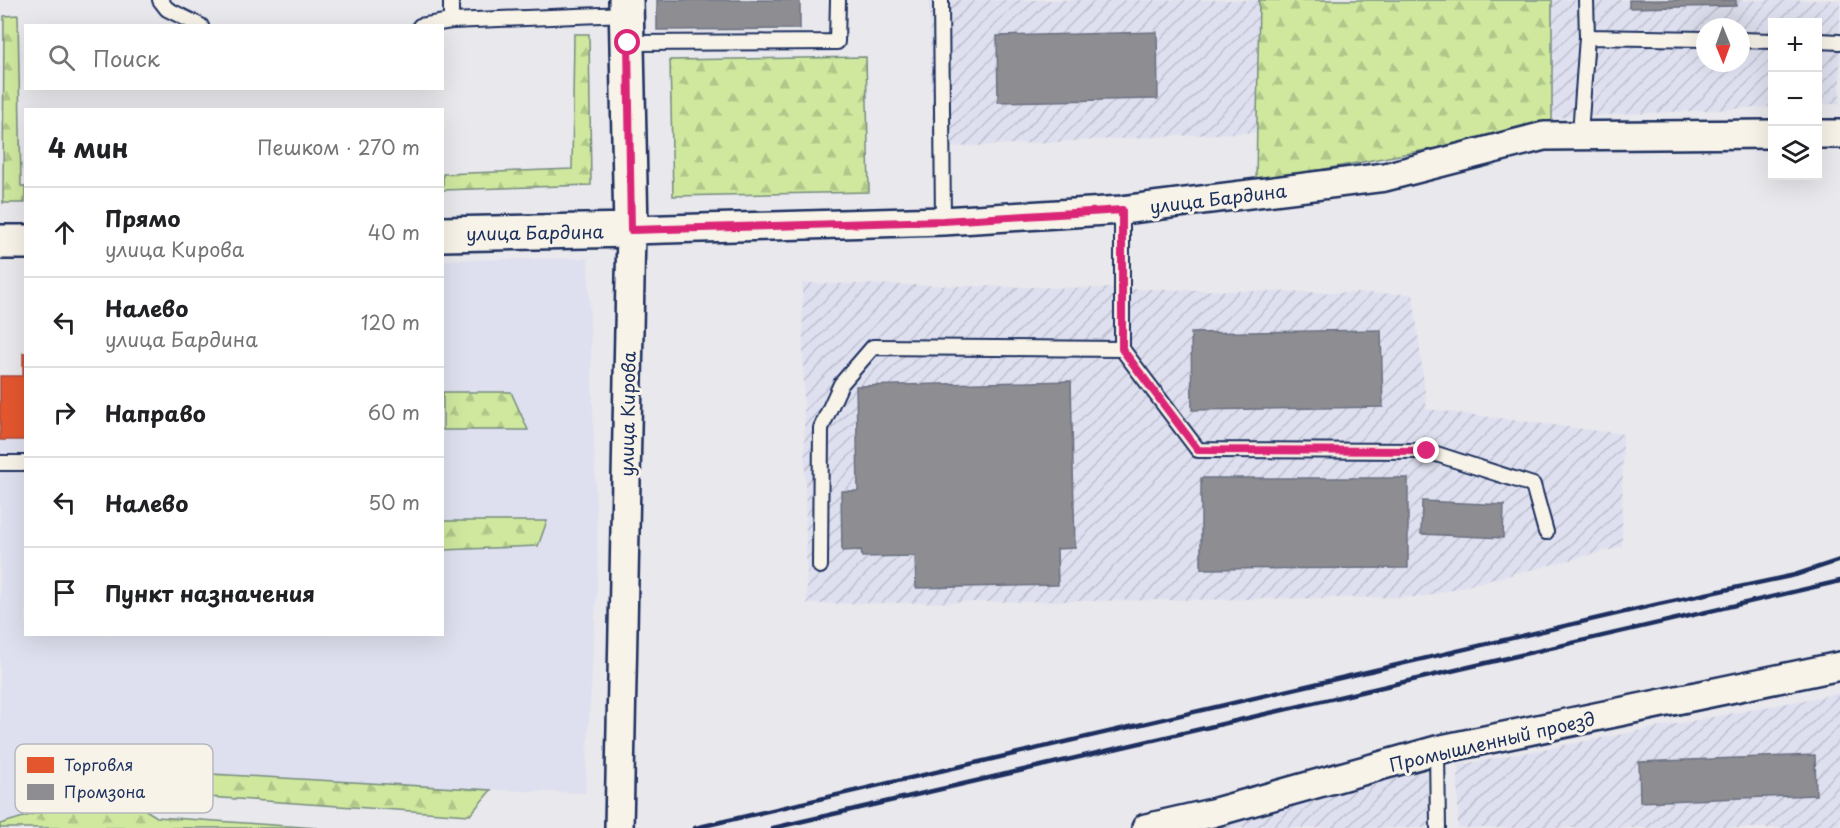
<!DOCTYPE html>
<html lang="ru">
<head>
<meta charset="utf-8">
<style>
	:root { --surface:#fff; --page:#f6f6f6; --text:#202124; --muted:#757577; --line:#e0e0e0 }
	body { margin:0; font-family:"Playpen Sans",sans-serif; background:var(--page); color:var(--text) }
	.controls { position:absolute; right:18px; top:18px; display:grid; overflow:hidden; border-radius:0px; box-shadow:0 6px 24px #0002 }
	.controls button { width:54px; height:54px; display:grid; place-items:center; padding:0; border:0; border-bottom:2px solid var(--line); background:var(--surface); color:var(--text); font:30px sans-serif }
	.compass { position:absolute; left:1696px; top:18px; width:54px; height:54px; border-radius:50%; background:var(--surface); box-shadow:0 6px 24px #0002; rotate:179deg }
	.stop { position:absolute; width:18px; height:18px; margin:-14px; border:4px solid #db2777; border-radius:50%; background:#fff }
	.stop.end { background:#db2777; border-color:#fff; box-shadow:0 2px 6px #0008 }
	.list { margin:0; padding:0; list-style:none }
	h2 { display:flex; justify-content:space-between; align-items:center; height:78px; margin:0; padding:0 24px; font-size:26px }
	h2 small { font-size:20px; font-weight:400; color:var(--muted) }
	.list li { display:grid; grid-template-columns:39px 1fr auto; gap:18px; align-items:center; box-sizing:border-box; height:90px; padding:0 24px; border-top:2px solid var(--line) }
	.list b { display:block; font-size:22px; white-space:nowrap }
	.list p { margin:0; font-size:20px; white-space:nowrap; color:var(--muted) }
	.list em { font-size:20px; font-style:normal; color:var(--muted) }
	.icon { flex:none; width:33px; height:33px; fill:none; stroke:currentColor; stroke-width:2; stroke-linecap:round; stroke-linejoin:round }
	.map { position:relative; flex:none; width:1840px; height:828px; overflow:hidden }
	.search { position:absolute; background:var(--surface); box-shadow:0 6px 24px #0002; left:24px; top:24px; width:420px; height:66px; display:flex; align-items:center; gap:15px; box-sizing:border-box; padding:0 21px; border-radius:0px; color:var(--muted); font-size:22px }
	.panel { position:absolute; background:var(--surface); box-shadow:0 6px 24px #0002; left:24px; top:108px; width:420px; height:528px; border-radius:0px }
	.map>svg:first-child { display:block }
	.built { fill:#dfe0ef }
	.industrial { fill:url(#industrial-furrows); fill-rule:evenodd }
	.forest { fill:url(#forest-firs); stroke:#758c7e; stroke-width:1.5 }
	.shops { fill:#e4572e; stroke:#a84b3c; stroke-width:1.5 }
	.industry { fill:#8d8d92; stroke:#6b7182; stroke-width:1.5 }
	.lines { fill:none; stroke-linecap:round; stroke-linejoin:round }
	.service-casing { stroke:#1b2f5e; stroke-width:18 }
	.minor-casing { stroke:#1b2f5e; stroke-width:32 }
	.tertiary-casing { stroke:#1b2f5e; stroke-width:38 }
	.service { stroke:#f7f3e8; stroke-width:14 }
	.minor { stroke:#f7f3e8; stroke-width:27 }
	.tertiary { stroke:#f7f3e8; stroke-width:33 }
	.rail { stroke:#1b2f5e; stroke-width:4.5 }
	.route { stroke:#db2777; stroke-width:8 }
	.labels { text-anchor:middle; dominant-baseline:central; stroke-width:6; stroke-linejoin:round; paint-order:stroke }
	.street-label { font-size:18px; fill:#1b2f5e; stroke:#f7f3e8 }
	.key { fill:#f7f3e8; stroke:#b5b8bf; stroke-width:1.5 }
	.key-label { font-size:16px; fill:#1b2f5e }
</style>
</head>
<body>
<div class="map">
<svg width="1840" height="828" viewBox="0 0 1840 828">
	<defs>
		<pattern id="industrial-furrows" width="10" height="10" patternUnits="userSpaceOnUse" patternTransform="scale(1.5)"><rect width="10" height="10" fill="#dfe0ef"/><path d="M-1 1l2-2M0 10L10 0M9 11l2-2" fill="none" stroke="#bfc0cf"/></pattern>
		<pattern id="forest-firs" width="22" height="20" patternUnits="userSpaceOnUse" patternTransform="scale(1.5)"><rect width="22" height="20" fill="#cfe89e"/><path d="M5 1l3.5 6h-7zM16 11l3.5 6h-7z" fill="#b1c78a"/></pattern>
	</defs>
	<rect width="100%" height="100%" fill="#e9e8ec"/>
	<filter id="ink" filterUnits="userSpaceOnUse"><feTurbulence type="fractalNoise" baseFrequency=".0167" numOctaves="2"/><feDisplacementMap in="SourceGraphic" scale="12" xChannelSelector="R" yChannelSelector="G"/><feConvolveMatrix kernelMatrix="1 2 1 2 8 2 1 2 1" color-interpolation-filters="sRGB"/></filter>
	<g filter="url(#ink)">
		<path class="built" d="M588 258 598 566 585 793 491 790 177 772 0 824V377L25 376 26 634H442L443 260Z"/>
		<path class="industrial" d="M929 0H1840V103L1818 105V22H1772V107L933 148ZM1705 27H1741V63H1705Z
			M802 283 1413 294 1427 409 1623 434 1622 547 1422 597 807 604Z
			M1840 693V828H1458V765Z
			M1427 771 1428 828H1178Z"/>
		<path class="forest" d="M1259 0H1552V126L1256 182Z
			M18 15 21 186 25 187V203H3L4 16Z
			M574 34H589L591 185 443 190V174L572 169Z
			M866 57 869 192 673 196 670 60Z
			M443 392H511L528 430H443Z
			M442 521H547L538 546 443 550Z
			M177 772 491 790 470 815 164 794Z
			M113 790 157 817 318 828H0V824Z"/>
		<path class="shops" d="M23 353H26V440H0V376H23Z"/>
		<path class="industry" d="M657 0H800V29L657 30Z
			M1629 0H1736V6L1629 8Z
			M1157 32 1158 99 998 102 997 36Z
			M1381 330 1383 407 1192 410 1191 333Z
			M1071 381 1075 548 1057 549 1058 585 916 588 915 556 862 557 861 550 842 551 841 491H858L856 386Z
			M1201 478H1408V568L1201 569Z
			M1422 501 1504 505 1503 538 1421 534Z
			M1815 755 1816 795 1640 802 1639 762Z"/>
		<g class="lines">
			<defs>
				<path id="service" d="M160 0 167 9 201 26
					M451 0V21L626 14
					M941 0 943 221
					M420 26 451 21
					M1587 37 1705 39
					M1741 40 1772 41
					M1818 41 1840 42
					M628 43 837 42 838 0
					M1580 134 1587 37 1586 0
					M1122 210V349L1198 450 1427 451 1533 485 1546 532
					M0 463H26
					M820 566 821 428 841 384 873 347 1122 349
					M1437 750 1438 828"/>
				<path id="minor" d="M1818 134H1840
					M619 828 631 230 943 221 1122 210 1385 177 1544 136 1772 134
					M1146 828 1212 813 1437 750 1840 666"/>
				<path id="tertiary" d="M442 234 631 230 626 0
					M0 242H26"/>
			</defs>
			<use href="#service" class="service-casing"/>
			<use href="#minor" class="minor-casing"/>
			<use href="#tertiary" class="tertiary-casing"/>
			<use href="#service" class="service"/>
			<use href="#minor" class="minor"/>
			<use href="#tertiary" class="tertiary"/>
			<path class="rail" d="M695 828 1659 604 1795 575 1840 560
				M773 828 1840 581"/>
		</g>
	</g>
	<g class="lines" filter="url(#ink)">
		<path class="route" d="M628 43 631 230 943 221 1122 210V349L1198 450 1427 451"/>
	</g>
	<g class="labels">
		<g class="street-label">
			<text transform="translate(1218 198) rotate(-7)">улица Бардина</text>
			<text transform="translate(535 232) rotate(-1)">улица Бардина</text>
			<text transform="translate(627 414) rotate(-89)">улица Кирова</text>
			<text transform="translate(1492 741) rotate(-13)">Промышленный проезд</text>
		</g>
	</g>
	<rect x="15" y="744" width="198" height="69" rx="9" class="key"/>
	<rect x="27" y="757" width="27" height="16" fill="#e4572e"/>
	<rect x="27" y="784" width="27" height="16" fill="#8d8d92"/>
	<g class="key-label">
		<text x="64" y="771">Торговля</text>
		<text x="64" y="798">Промзона</text>
	</g>
</svg>
<div class="controls">
<button>+</button>
<button>−</button>
<button><svg class="icon" aria-label="layers" viewBox="0 0 24 24"><path d="M12 4l9 5-9 5-9-5zM3 14l9 5 9-5"/></svg></button>
</div>
<svg class="compass" viewBox="-18 -18 36 36"><path d="M0-13l5 13h-10z" fill="#e53935"/><path d="M0 13l5-13h-10z" fill="#757577"/></svg>
<div class="stop" style="left:628px;top:43px"></div>
<div class="stop end" style="left:1427px;top:451px"></div>
<div class="search"><svg class="icon" aria-label="search" viewBox="0 0 24 24"><circle cx="10" cy="10" r="6"/><path d="M15 15l6 6"/></svg>Поиск</div>
<section class="panel">
<h2>4 мин<small>Пешком · 270 m</small></h2>
<ul class="list">
<li><svg class="icon" aria-label="ahead" viewBox="0 0 24 24"><path d="M12 20V5M6 11l6-6 6 6"/></svg><div><b>Прямо</b><p>улица Кирова</p></div><em>40 m</em></li>
<li><svg class="icon" aria-label="left" viewBox="0 0 24 24"><path d="M17 20v-9H6M10 6l-5 5 5 5"/></svg><div><b>Налево</b><p>улица Бардина</p></div><em>120 m</em></li>
<li><svg class="icon" aria-label="right" viewBox="0 0 24 24"><path d="M7 20v-9h11M14 6l5 5-5 5"/></svg><div><b>Направо</b></div><em>60 m</em></li>
<li><svg class="icon" aria-label="left" viewBox="0 0 24 24"><path d="M17 20v-9H6M10 6l-5 5 5 5"/></svg><div><b>Налево</b></div><em>50 m</em></li>
<li><svg class="icon" aria-label="arrive" viewBox="0 0 24 24"><path d="M6 21V4h12l-3 4 3 4H6"/></svg><div><b>Пункт назначения</b></div></li>
</ul>
</section>
</div>
</body>
</html>
